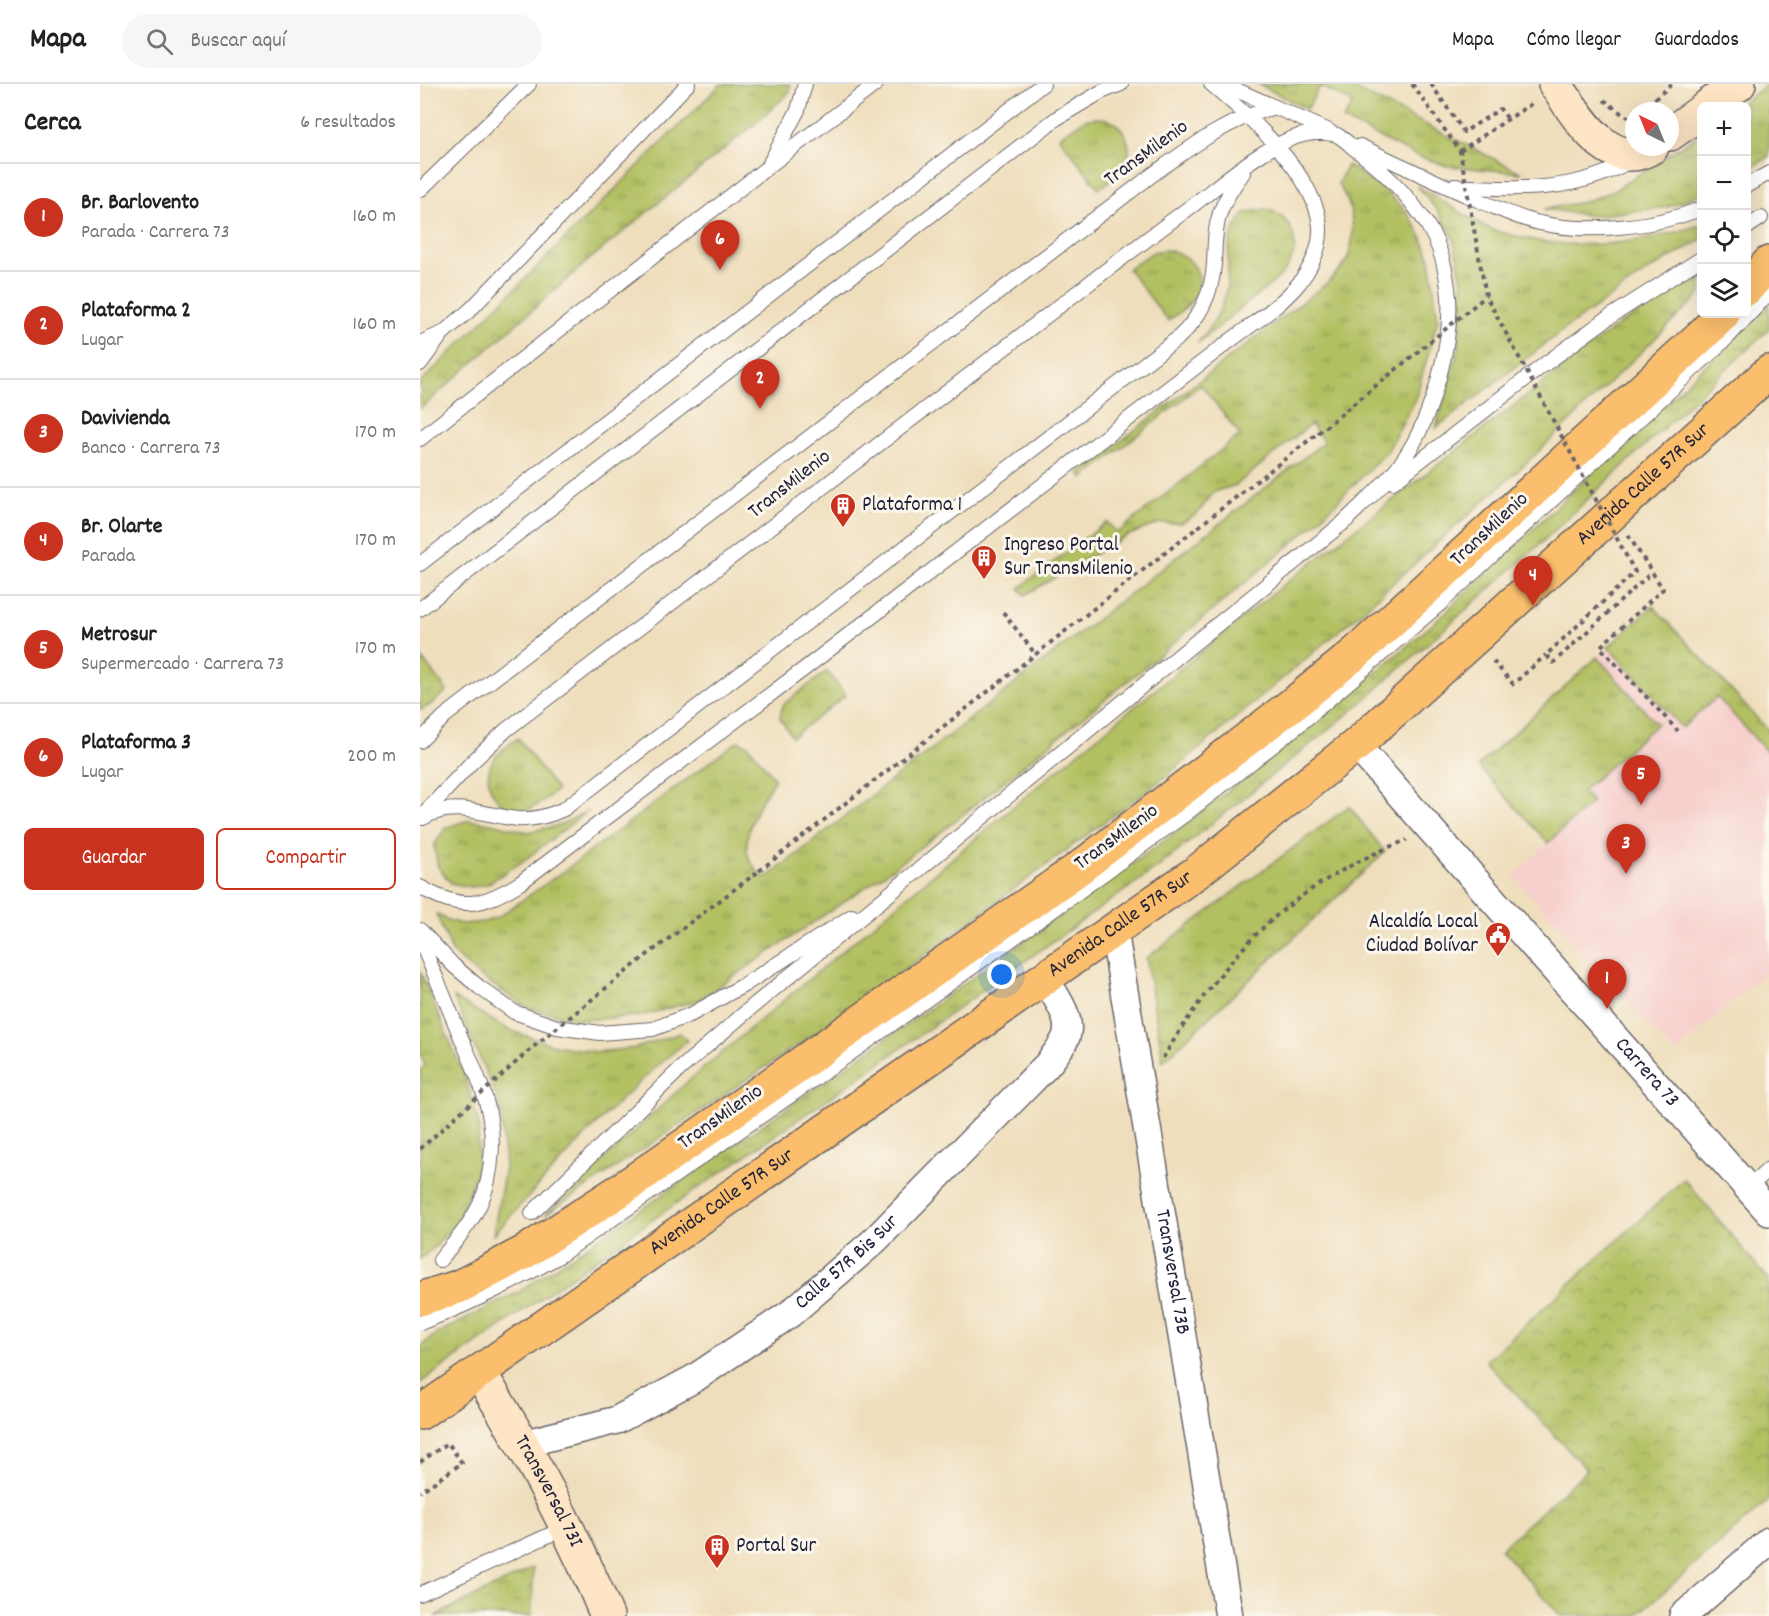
<!DOCTYPE html>
<html lang="es">
<head>
<meta charset="utf-8">
<style>
	:root { --surface:#fff; --page:#f6f6f6; --text:#222; --muted:#767676; --line:#e0e0e0; --accent:#c8321e }
	body { margin:0; font-family:Dekko,sans-serif; background:var(--page); color:var(--text) }
	.controls { position:absolute; right:18px; top:18px; display:grid; overflow:hidden; border-radius:9px; box-shadow:0 6px 24px #0002 }
	.controls button { width:54px; height:54px; display:grid; place-items:center; padding:0; border:0; border-bottom:2px solid var(--line); background:var(--surface); color:var(--text); font:30px sans-serif }
	.compass { position:absolute; left:1205px; top:18px; width:54px; height:54px; border-radius:50%; background:var(--surface); box-shadow:0 6px 24px #0002; rotate:317deg }
	.you { position:absolute; left:582px; top:891px; width:21px; height:21px; margin:-15px; border:4px solid #fff; border-radius:50%; background:#1a73e8; box-shadow:0 0 0 9px #1a73e833 }
	.badge { display:grid; place-items:center; width:39px; height:39px; border-radius:50%; background:var(--accent); color:#fff; font-size:20px; font-weight:700 }
	.pin { position:absolute; translate:-50% -50px; filter:drop-shadow(0 2px 3px #0008) }
	.pin::after { content:''; position:absolute; top:32px; width:21px; height:18px; background:inherit; clip-path:polygon(0 0,100% 0,50% 100%) }
	.list { margin:0; padding:0; list-style:none }
	h2 { display:flex; justify-content:space-between; align-items:center; height:78px; margin:0; padding:0 24px; font-size:26px }
	h2 small { font-size:20px; font-weight:400; color:var(--muted) }
	.list li { display:grid; grid-template-columns:39px 1fr auto; gap:18px; align-items:center; box-sizing:border-box; height:108px; padding:0 24px; border-top:2px solid var(--line) }
	.list b { display:block; font-size:22px; white-space:nowrap }
	.list p { margin:0; font-size:20px; white-space:nowrap; color:var(--muted) }
	.list em { font-size:20px; font-style:normal; color:var(--muted) }
	.actions { display:flex; gap:12px; padding:18px 24px }
	.actions a { flex:1; padding:14px 0; border:2px solid var(--accent); border-radius:9px; text-align:center; font-size:21px; color:var(--accent) }
	.actions .main { background:var(--accent); color:#fff }
	.icon { flex:none; width:33px; height:33px; fill:none; stroke:currentColor; stroke-width:2; stroke-linecap:round; stroke-linejoin:round }
	.map { position:relative; flex:none; width:1349px; height:1532px; overflow:hidden }
	header { display:flex; align-items:center; gap:36px; box-sizing:border-box; height:84px; padding:0 30px; background:var(--surface); border-bottom:2px solid var(--line) }
	header strong { font-size:28px }
	nav { display:flex; gap:33px; margin-inline-start:auto; font-size:21px }
	.search { width:420px; height:54px; background:var(--page); display:flex; align-items:center; gap:15px; box-sizing:border-box; padding:0 21px; border-radius:33px; color:var(--muted); font-size:22px }
	main { display:flex }
	aside { flex:1; background:var(--surface) }
	.map>svg:first-child { display:block }
	.built { fill:#f7d0cd }
	.grass { fill:url(#grass-tufts); stroke:#6a714e; stroke-width:1.5 }
	.park { fill:url(#park-crowns); stroke:#6a714e; stroke-width:1.5 }
	.lines { fill:none; stroke-linecap:round; stroke-linejoin:round }
	.lane-casing { stroke:#6a6468; stroke-width:16 }
	.street-casing { stroke:#6a6468; stroke-width:30 }
	.secondary-casing { stroke:#6a6468; stroke-width:36 }
	.highway-casing { stroke:#6a6468; stroke-width:36 }
	.path { stroke:#6a6468; stroke-width:4; stroke-dasharray:4.5 4.5; stroke-linecap:butt }
	.lane { stroke:#fff; stroke-width:14 }
	.street { stroke:#fff; stroke-width:27 }
	.secondary { stroke:#fde5c5; stroke-width:33 }
	.highway { stroke:#fabe6d; stroke-width:33 }
	.path-bridge { stroke:#6a6468; stroke-width:4; stroke-dasharray:4.5 4.5; stroke-linecap:butt }
	.labels { text-anchor:middle; dominant-baseline:central; stroke-width:6; stroke-linejoin:round; paint-order:stroke }
	.street-label { font-size:21px; fill:#22223b; stroke:#fbf7ec }
	.poi-label { font-size:21px; fill:#22223b; stroke:#fbf7ec; text-anchor:start }
</style>
</head>
<body>
<header>
<strong>Mapa</strong>
<div class="search"><svg class="icon" aria-label="search" viewBox="0 0 24 24"><circle cx="10" cy="10" r="6"/><path d="M15 15l6 6"/></svg>Buscar aquí</div>
<nav><a>Mapa</a><a>Cómo llegar</a><a>Guardados</a></nav>
</header>
<main>
<aside>
<h2>Cerca<small>6 resultados</small></h2>
<ul class="list">
<li><span class="badge">1</span><div><b>Br. Barlovento</b><p>Parada · Carrera 73</p></div><em>160 m</em></li>
<li><span class="badge">2</span><div><b>Plataforma 2</b><p>Lugar</p></div><em>160 m</em></li>
<li><span class="badge">3</span><div><b>Davivienda</b><p>Banco · Carrera 73</p></div><em>170 m</em></li>
<li><span class="badge">4</span><div><b>Br. Olarte</b><p>Parada</p></div><em>170 m</em></li>
<li><span class="badge">5</span><div><b>Metrosur</b><p>Supermercado · Carrera 73</p></div><em>170 m</em></li>
<li><span class="badge">6</span><div><b>Plataforma 3</b><p>Lugar</p></div><em>200 m</em></li>
</ul>
<div class="actions"><a class="main">Guardar</a><a>Compartir</a></div>
</aside>
<div class="map">
<svg width="1349" height="1532" viewBox="0 0 1349 1532">
	<defs>
		<pattern id="grass-tufts" width="24" height="20" patternUnits="userSpaceOnUse" patternTransform="scale(1.5)"><rect width="24" height="20" fill="#b2c062"/><path d="M3 7l-1-3M5 7V3M7 7l1-3M15 17l-1-3M17 17v-4M19 17l1-3" fill="none" stroke="#909c52"/></pattern>
		<pattern id="park-crowns" width="20" height="18" patternUnits="userSpaceOnUse" patternTransform="scale(1.5)"><rect width="20" height="18" fill="#b2c062"/><path d="M2 6a3 3 0 1 1 6 0M12 15a3 3 0 1 1 6 0" fill="none" stroke="#909c52"/></pattern>
	</defs>
	<rect width="100%" height="100%" fill="#fbf7ec"/>
	<filter id="ink" filterUnits="userSpaceOnUse"><feTurbulence type="fractalNoise" baseFrequency=".0167" numOctaves="2"/><feDisplacementMap in="SourceGraphic" scale="12" xChannelSelector="R" yChannelSelector="G"/><feConvolveMatrix kernelMatrix="1 2 1 2 8 2 1 2 1" color-interpolation-filters="sRGB"/></filter>
	<filter id="wash" filterUnits="userSpaceOnUse"><feTurbulence type="fractalNoise" baseFrequency=".008" numOctaves="4" result="noise"/><feDisplacementMap in="SourceGraphic" scale="24" xChannelSelector="R" yChannelSelector="G"/><feGaussianBlur stdDeviation="1.35" result="paint"/><feColorMatrix in="noise" values="0 0 0 0 0 0 0 0 0 0 0 0 0 0 0 0 0 1.4 0 .05"/><feComposite in="paint" operator="in"/></filter>
	<g filter="url(#wash)">
		<rect width="100%" height="100%" fill="#efdebc"/>
		<path class="built" d="M1233 522 1349 647V884L1255 970 1093 792 1128 759 1058 682Z"/>
		<path class="grass" d="M301 0H370V8L336 39 169 176 0 325V299Z
			M838 0H925L1102 89 1027 82 995 71 923 36 933 19 900 2 887 25Z
			M1347 0H1349V73L1327 86 1326 22H1318Z
			M674 34C681 34 687 34 693 38 708 46 714 69 704 84 698 92 687 99 679 105L639 53 664 36Z
			M1281 49V109L1248 123 1174 132 1124 125 1164 118 1195 106Z
			M927 81 961 103 985 126 998 145 1010 174 1018 235 996 313 968 366 898 437 741 570 530 741 472 785 279 916 220 932 160 936 108 924 58 891 33 869 16 830 28 836 41 840 64 838 78 833 141 789 318 657 328 661 355 695C342 714 319 752 330 776 333 782 340 790 345 795L904 358 891 340 816 401 794 408 778 429 762 439H740L706 452 605 511 599 504 687 438 697 449 820 351 781 301 663 394 659 389 907 199C913 193 921 186 926 178 934 162 934 138 929 121 927 114 922 107 918 100Z
			M997 102C1023 116 1046 134 1073 146 1081 149 1091 151 1100 153 1160 168 1223 159 1281 141V156L1229 186 1146 244 1016 344 1039 263 1042 198 1033 153 1017 126Z
			M845 125C859 129 866 134 872 147 876 159 876 167 870 178 863 193 847 203 834 213 815 229 796 245 777 260 786 248 797 235 802 221 816 186 797 161 825 129Z
			M744 166C769 168 790 191 773 215 767 224 757 230 748 237L708 185 733 168Z
			M1281 188V210L1116 370 938 531 744 694 429 927 125 1131 266 999 631 691 853 509 1191 246Z
			M1349 221V245L1119 461 934 625 737 784 470 972 225 1141 0 1299V1263L16 1250 97 1209 232 1118 509 925 748 754 903 633 1013 540Z
			M1233 522 1349 647V670L1297 613 1262 644 1188 563Z
			M0 572 27 607 10 621 0 626Z
			M1177 573 1237 640 1162 707 1172 718 1128 759 1058 682Z
			M407 587 426 611 372 653 360 634 361 627 364 620Z
			M98 654 137 706C128 713 118 723 106 726 81 731 61 702 71 680 76 669 88 662 98 654Z
			M929 722 965 768 743 977 726 874Z
			M168 727 102 778 67 800 51 803 31 799 18 783 14 762 25 744 48 736 71 739 108 748 140 741Z
			M0 887 45 993 59 1040 57 1086 39 1134 16 1162 0 1175V986L5 982 0 969Z
			M34 914 89 946 134 961 177 968 216 964 260 949 267 957C196 1014 135 1084 73 1151L85 1084 80 1021Z"/>
		<path class="park" d="M1264 1095 1349 1196V1416L1216 1532H1141L1080 1465 1167 1386 1066 1277Z
			M113 1484 112 1532H15Z"/>
	</g>
	<g filter="url(#ink)">
		<g class="lines">
			<defs>
				<path id="lane" d="M803 0 909 47
					M940 62C980 81 1020 100 1060 117 1080 125 1099 135 1120 139 1167 150 1237 143 1282 124
					M351 77 378 26 385 0
					M1034 102C1096 106 1158 109 1213 75
					M1326 102 1349 89
					M0 106 109 0
					M1326 144 1341 134
					M0 259 23 249 50 226 268 0
					M0 280 22 250
					M0 355 349 82 456 0
					M973 398 1121 283 1185 236 1282 174
					M0 480 623 0
					M0 525 637 34 681 8 701 0
					M0 657 25 632 732 91C771 63 808 35 855 23
					M0 734 52 678 86 646C277 500 468 353 659 207 697 178 735 149 773 121 806 96 853 53 894 49 901 49 910 48 917 51 923 54 929 60 935 65 965 88 997 119 1014 153 1022 169 1026 188 1028 204 1035 254 1012 335 983 376 966 400 942 420 921 441
					M3 734C34 715 65 732 98 735 114 736 129 732 144 725L758 254C780 234 792 210 794 180 795 163 794 146 800 129 805 115 814 101 823 89
					M0 803C41 827 61 823 100 799L388 582 807 259C832 240 861 222 880 198 892 182 901 163 900 143 896 91 829 32 791 0
					M0 846 34 882 59 903 94 928 137 943 180 949 233 945 272 930 324 901 432 832
					M0 855C12 885 25 914 37 944 47 968 59 992 66 1017 75 1048 74 1090 60 1120 50 1141 35 1158 20 1176
					M1328 1104 1349 1085
					M112 1129 260 985 333 922 772 561 928 435
					M0 1239C49 1221 94 1198 139 1172L393 996 643 819 767 729 879 641 1021 519 1309 252 1349 209
					M0 1510 147 1443"/>
				<g id="street">
					<path id="s1" d="M936 661 1349 1128"/>
					<path id="s2" d="M694 847 809 1532"/>
					<path id="s3" d="M102 1360 197 1336 275 1294 371 1229 454 1157 627 981C634 972 642 963 646 953 653 934 634 910 625 895"/>
					<path d="M1263 1532 1349 1457"/>
				</g>
				<g id="secondary">
					<path d="M1135 0C1156 29 1189 91 1232 63"/>
					<path d="M1288 22 1319 0"/>
					<path d="M1250 50 1282 27"/>
					<path id="s4" d="M59 1288C108 1366 152 1447 187 1532"/>
				</g>
				<g id="highway">
					<path d="M1326 205 1349 179"/>
					<path d="M0 1215 38 1203 60 1192 105 1168 202 1105 658 785 878 616 937 568 1282 251 1303 230"/>
					<path id="s5" d="M0 1329 777 788 936 661 1349 288"/>
				</g>
			</defs>
			<use href="#lane" class="lane-casing"/>
			<use href="#street" class="street-casing"/>
			<use href="#secondary" class="secondary-casing"/>
			<use href="#highway" class="highway-casing"/>
			<path class="path" d="M1011 0 1044 48 1080 25 1088 35
				M1184 16 1205 32 1214 34
				M1221 27 1252 0
				M1040 67 1114 18
				M1208 451 1243 505 1180 563 1258 647
				M583 528 616 571
				M1073 577 1093 600 1126 571
				M339 787 898 349
				M743 974C766 935 796 893 827 860 869 814 929 778 987 756
				M0 1378 28 1359 42 1379 0 1408"/>
			<use href="#lane" class="lane"/>
			<use href="#street" class="street"/>
			<use href="#secondary" class="secondary"/>
			<use href="#highway" class="highway"/>
			<path class="path-bridge" d="M992 0 1040 67 1066 212 1215 488 1126 571 1133 579 1231 489
				M898 349 1066 212
				M0 1065 112 964 223 874 339 787"/>
		</g>
	</g>
	<defs>
		<symbol id="building-pin" viewBox="-11 -11 22 30"><path d="M0 17L-7.5 6A9.5 9.5 0 1 1 7.5 6Z" fill="#c8321e" stroke="#fbf7ec"/><path d="M-4-6H4V6H1V3H-1V6H-4ZM-2.5-4.3h1.7v1.8h-1.7ZM.8-4.3h1.7v1.8H.8ZM-2.5-1h1.7V.8h-1.7ZM.8-1h1.7V.8H.8Z" fill="#fff"/></symbol>
		<symbol id="civic-pin" viewBox="-11 -11 22 30"><path d="M0 17L-7.5 6A9.5 9.5 0 1 1 7.5 6Z" fill="#c8321e" stroke="#fbf7ec"/><path d="M-.6-6.5H3V-4.5H.6V-3L4-1V1h2V6H-6V1h2V-1L-.6-3ZM-1.2 2.5V6h2.4V2.5Z" fill="#fff"/></symbol>
	</defs>
	<g fill-rule="evenodd">
		<use href="#building-pin" x="408" y="407" width="30" height="40"/>
		<use href="#building-pin" x="549" y="459" width="30" height="40"/>
		<use href="#civic-pin" x="1063" y="836" width="30" height="40"/>
		<use href="#building-pin" x="282" y="1448" width="30" height="40"/>
	</g>
	<g class="labels">
		<g class="street-label">
			<text transform="translate(727 70) rotate(-36)">TransMilenio</text>
			<text transform="translate(370 401) rotate(-38)">TransMilenio</text>
			<text stroke="none"><textPath href="#s5" startOffset="1538">Avenida Calle 57R Sur</textPath></text>
			<text transform="translate(1070 446) rotate(-43)">TransMilenio</text>
			<text transform="translate(697 754) rotate(-36)">TransMilenio</text>
			<text stroke="none"><textPath href="#s5" startOffset="854">Avenida Calle 57R Sur</textPath></text>
			<text stroke="none"><textPath href="#s1" startOffset="438">Carrera 73</textPath></text>
			<text transform="translate(301 1034) rotate(-35)">TransMilenio</text>
			<text stroke="none"><textPath href="#s5" startOffset="368">Avenida Calle 57R Sur</textPath></text>
			<text stroke="none"><textPath href="#s3" startOffset="378">Calle 57R Bis Sur</textPath></text>
			<text stroke="none"><textPath href="#s2" startOffset="346">Transversal 73B</textPath></text>
			<text stroke="none"><textPath href="#s4" startOffset="138">Transversal 73I</textPath></text>
		</g>
		<g class="poi-label">
			<text x="442" y="422">Plataforma 1</text>
			<text x="584" y="462">Ingreso Portal<tspan x="584" dy="24">Sur TransMilenio</tspan></text>
			<text x="1058" y="839" text-anchor="end">Alcaldía Local<tspan x="1058" dy="24">Ciudad Bolívar</tspan></text>
			<text x="316" y="1463">Portal Sur</text>
		</g>
	</g>
</svg>
<div class="controls">
<button>+</button>
<button>−</button>
<button><svg class="icon" aria-label="locate" viewBox="0 0 24 24"><circle cx="12" cy="12" r="6"/><path d="M12 2v4M12 18v4M2 12h4M18 12h4"/></svg></button>
<button><svg class="icon" aria-label="layers" viewBox="0 0 24 24"><path d="M12 4l9 5-9 5-9-5zM3 14l9 5 9-5"/></svg></button>
</div>
<svg class="compass" viewBox="-18 -18 36 36"><path d="M0-13l5 13h-10z" fill="#e53935"/><path d="M0 13l5-13h-10z" fill="#767676"/></svg>
<div class="you"></div>
<div class="pin badge" style="left:1187px;top:925px">1</div>
<div class="pin badge" style="left:340px;top:325px">2</div>
<div class="pin badge" style="left:1206px;top:790px">3</div>
<div class="pin badge" style="left:1113px;top:522px">4</div>
<div class="pin badge" style="left:1221px;top:721px">5</div>
<div class="pin badge" style="left:300px;top:186px">6</div>
</div>
</main>
</body>
</html>
